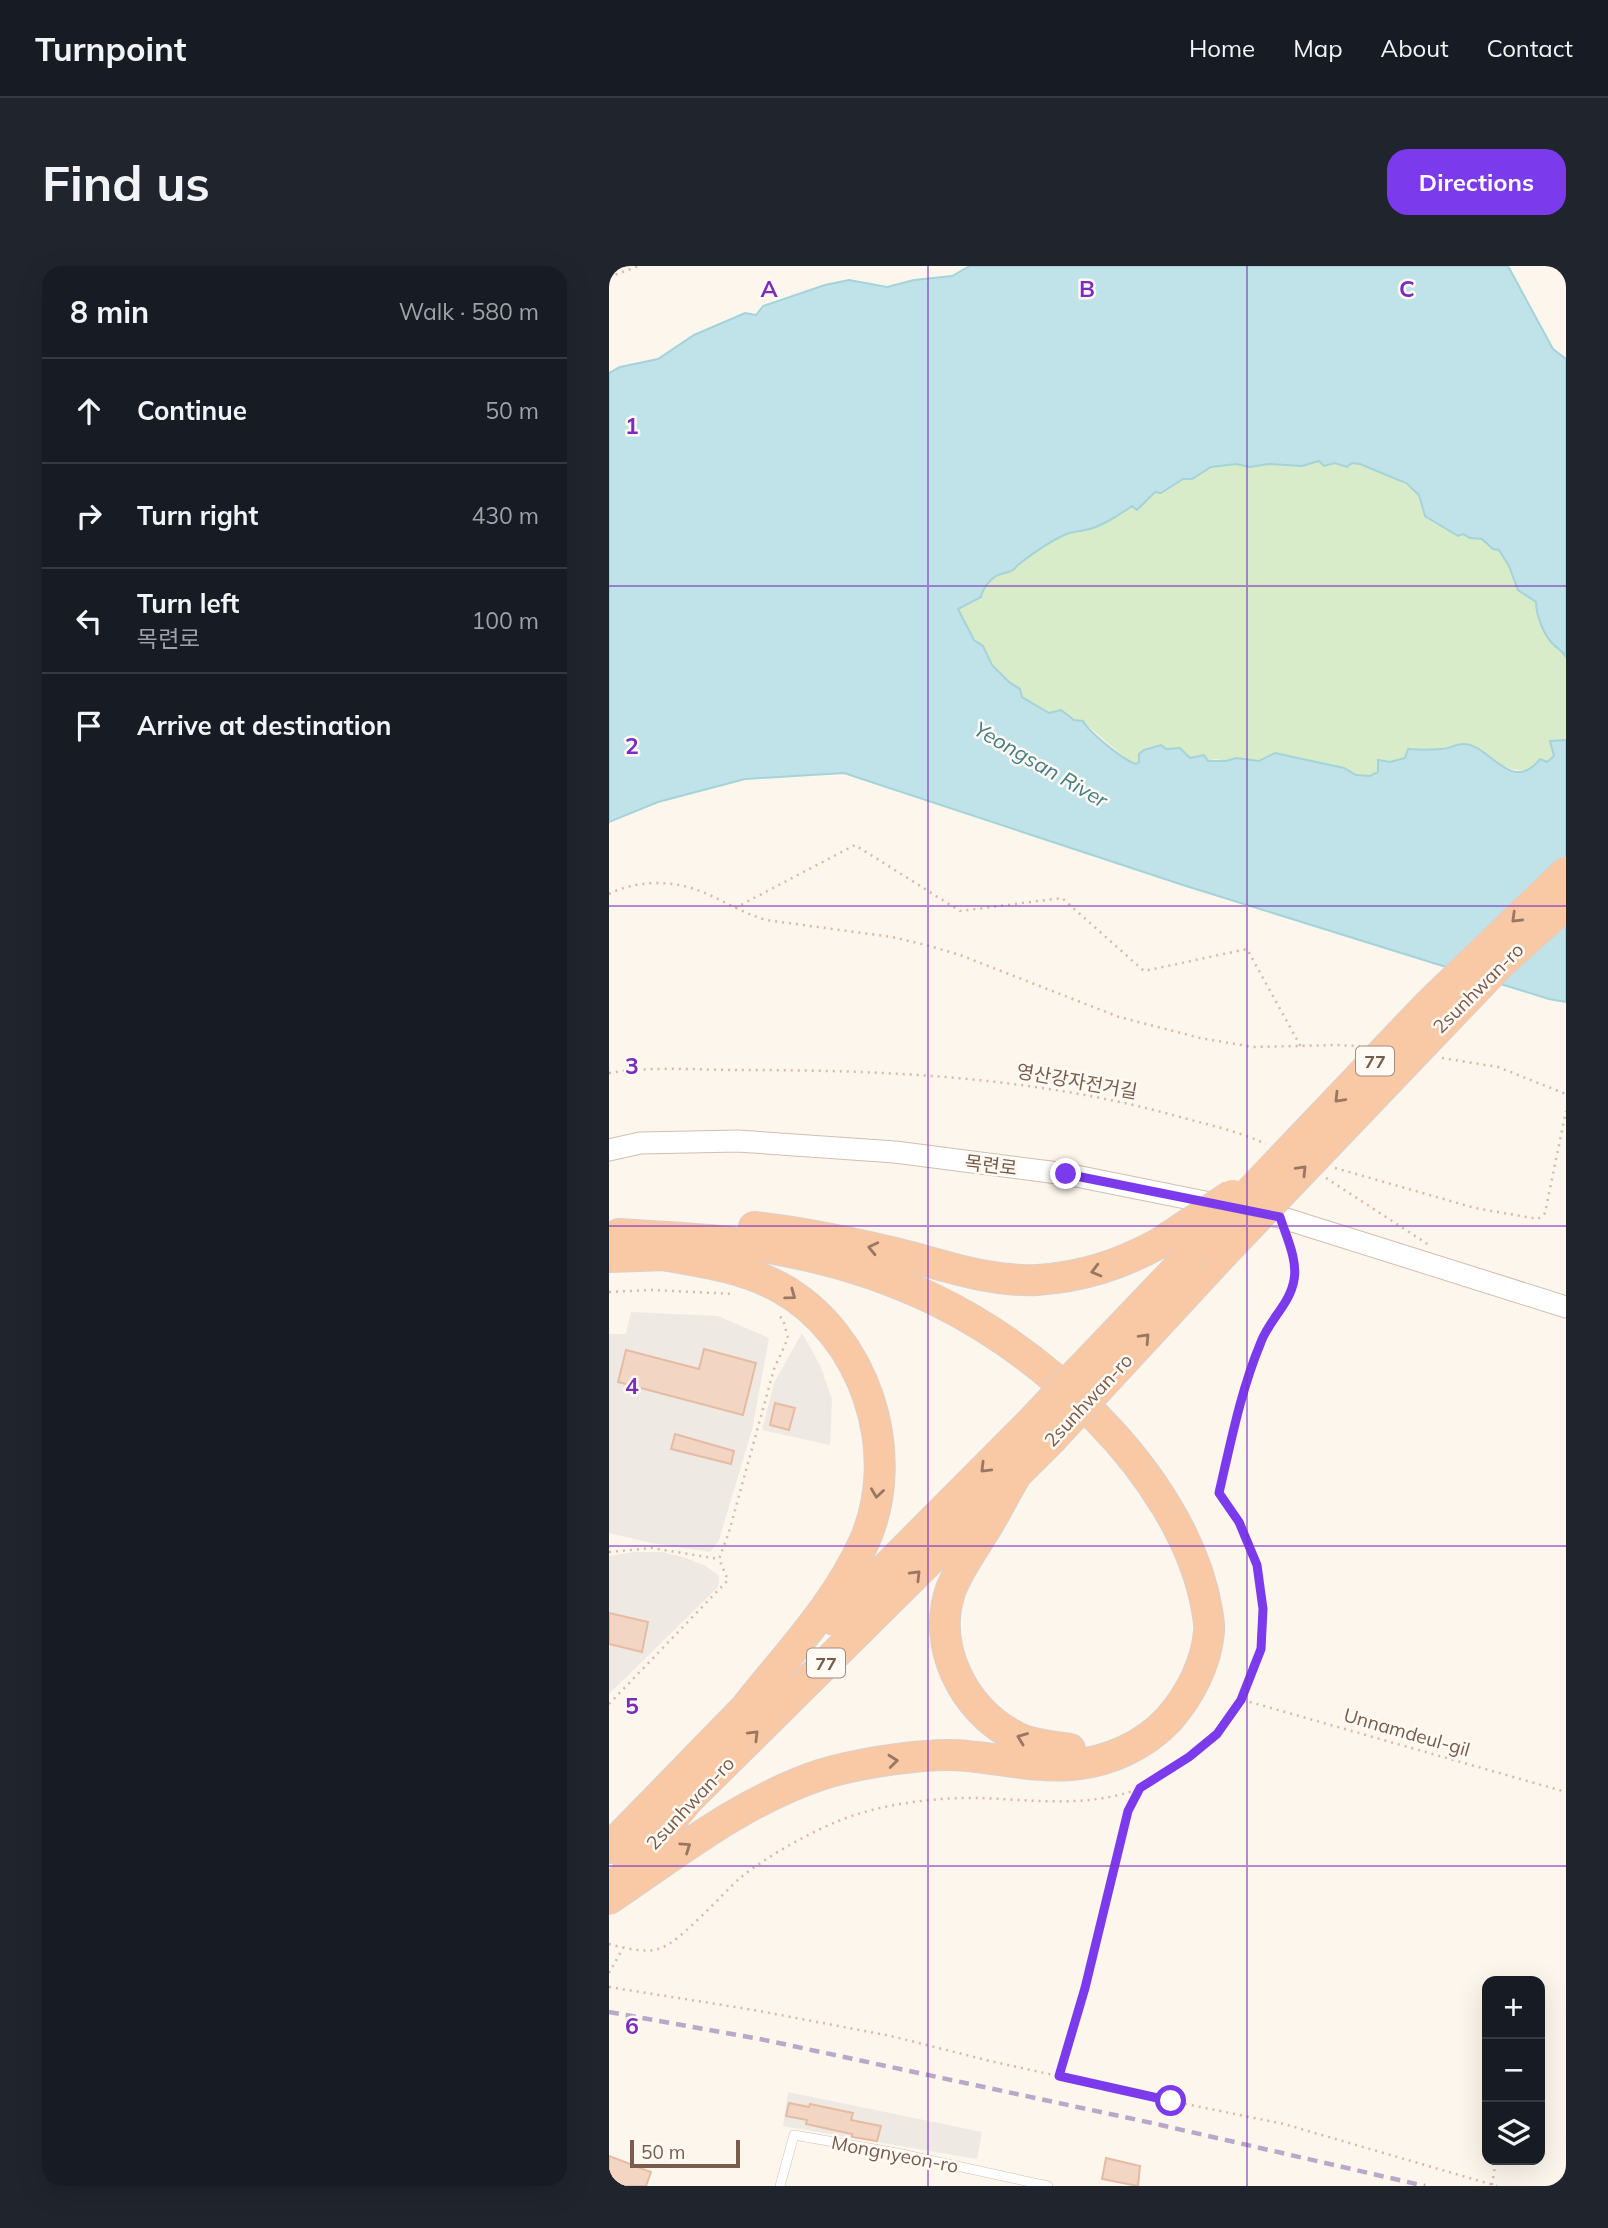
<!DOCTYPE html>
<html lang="en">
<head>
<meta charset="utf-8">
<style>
	:root { --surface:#171b24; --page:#20242c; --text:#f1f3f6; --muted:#9ea1a6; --line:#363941; --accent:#7c3aed }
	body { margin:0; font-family:Mulish,"Noto Sans KR",sans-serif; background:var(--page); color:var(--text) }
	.controls { position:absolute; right:21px; bottom:21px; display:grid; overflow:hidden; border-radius:14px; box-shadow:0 7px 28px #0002 }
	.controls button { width:63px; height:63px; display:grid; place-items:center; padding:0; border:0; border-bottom:2px solid var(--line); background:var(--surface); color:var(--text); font:35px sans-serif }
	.scale { position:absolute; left:21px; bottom:18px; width:110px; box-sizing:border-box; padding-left:7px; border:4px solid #7a5c4d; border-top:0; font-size:19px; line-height:24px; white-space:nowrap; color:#7a5c4d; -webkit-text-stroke:5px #fffaf3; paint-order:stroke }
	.stop { position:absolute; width:21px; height:21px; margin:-16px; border:5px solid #7c3aed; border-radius:50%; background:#fff }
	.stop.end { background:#7c3aed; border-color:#fff; box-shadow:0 2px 7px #0008 }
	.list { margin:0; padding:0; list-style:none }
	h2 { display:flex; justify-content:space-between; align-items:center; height:91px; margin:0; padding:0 28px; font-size:30px }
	h2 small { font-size:23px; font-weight:400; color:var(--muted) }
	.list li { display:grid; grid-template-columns:46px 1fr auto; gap:21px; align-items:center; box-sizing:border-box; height:105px; padding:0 28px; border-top:2px solid var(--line) }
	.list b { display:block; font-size:26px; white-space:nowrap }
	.list p { margin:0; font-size:23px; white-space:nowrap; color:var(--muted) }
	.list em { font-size:23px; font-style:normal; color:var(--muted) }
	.icon { flex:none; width:38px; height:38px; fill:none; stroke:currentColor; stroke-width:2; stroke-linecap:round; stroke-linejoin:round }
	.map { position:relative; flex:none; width:957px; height:1920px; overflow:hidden; border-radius:21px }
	header { display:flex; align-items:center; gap:42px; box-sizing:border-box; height:98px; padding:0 35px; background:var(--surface); border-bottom:2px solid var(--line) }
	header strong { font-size:33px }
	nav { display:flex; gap:38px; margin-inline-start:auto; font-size:24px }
	.intro { display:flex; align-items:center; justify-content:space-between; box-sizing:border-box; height:168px; padding:0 42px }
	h1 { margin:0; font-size:49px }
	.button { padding:18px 32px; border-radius:21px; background:var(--accent); color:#fff; font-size:24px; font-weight:700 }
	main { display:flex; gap:42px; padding:0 42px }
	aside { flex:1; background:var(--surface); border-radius:21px; box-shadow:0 7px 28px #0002 }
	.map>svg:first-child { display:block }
	.industrial { fill:#efe9e4 }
	.green { fill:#d8ecc9 }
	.water { fill:#bfe3e8; stroke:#a5d3da; stroke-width:2 }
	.building { fill:#f3d5c3; stroke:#e6bba3; stroke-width:2 }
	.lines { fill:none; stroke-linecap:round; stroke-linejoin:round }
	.service-casing { stroke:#d1beb0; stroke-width:10 }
	.tertiary-casing { stroke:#d1beb0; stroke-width:23 }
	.trunk-casing { stroke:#dad1cd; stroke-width:32 }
	.path { stroke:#d9b8a5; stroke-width:2.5; stroke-dasharray:2 5; stroke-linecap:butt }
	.service { stroke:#fff; stroke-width:9 }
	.tertiary { stroke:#fff; stroke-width:21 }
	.trunk { stroke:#f9c8a4; stroke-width:30 }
	.rail { stroke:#b9a8c9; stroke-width:4.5; stroke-dasharray:10 7; stroke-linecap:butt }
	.trunk-bridge-casing { stroke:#dad1cd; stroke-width:32; stroke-linecap:butt }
	.trunk-bridge { stroke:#f9c8a4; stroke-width:30 }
	.oneway { stroke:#9a7763 }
	.route { stroke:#7c3aed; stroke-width:9 }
	.grid { fill:none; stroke:#7b2cbf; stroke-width:2; stroke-opacity:0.55 }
	.labels { text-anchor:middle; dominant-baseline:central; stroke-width:5; stroke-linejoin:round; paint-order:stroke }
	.shield { fill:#fffaf3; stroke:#a28b7f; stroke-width:2 }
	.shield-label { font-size:18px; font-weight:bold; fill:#7a5c4d }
	.street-label { font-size:19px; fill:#7a5c4d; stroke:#fffaf3 }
	.water-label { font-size:21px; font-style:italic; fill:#437c86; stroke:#fffaf3 }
	.grid-label { font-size:23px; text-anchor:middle; font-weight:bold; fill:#7b2cbf; stroke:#fffaf3; stroke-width:5; stroke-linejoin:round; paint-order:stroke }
</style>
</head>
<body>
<header>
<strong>Turnpoint</strong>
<nav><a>Home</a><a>Map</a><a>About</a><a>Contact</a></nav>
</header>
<div class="intro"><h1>Find us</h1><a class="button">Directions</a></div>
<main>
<aside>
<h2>8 min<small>Walk · 580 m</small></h2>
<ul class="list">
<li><svg class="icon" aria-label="ahead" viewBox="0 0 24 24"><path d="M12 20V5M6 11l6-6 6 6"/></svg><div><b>Continue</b></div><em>50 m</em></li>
<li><svg class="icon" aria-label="right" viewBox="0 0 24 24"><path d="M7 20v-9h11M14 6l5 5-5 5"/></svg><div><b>Turn right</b></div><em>430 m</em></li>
<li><svg class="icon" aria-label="left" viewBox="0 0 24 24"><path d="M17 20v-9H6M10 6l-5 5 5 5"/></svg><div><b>Turn left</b><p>목련로</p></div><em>100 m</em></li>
<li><svg class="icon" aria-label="arrive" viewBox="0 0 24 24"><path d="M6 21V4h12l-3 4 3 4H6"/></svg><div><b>Arrive at destination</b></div></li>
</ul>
</aside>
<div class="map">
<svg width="957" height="1920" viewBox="0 0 957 1920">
	<rect width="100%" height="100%" fill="#fdf6ec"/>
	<path class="industrial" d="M22 1046 109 1050 160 1072 143 1164 110 1274 101 1286 42 1277 0 1267V1068H17Z
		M193 1067 211 1099 223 1133 221 1179 153 1164 165 1117Z
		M25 1286H53L77 1292 97 1300 110 1310V1316L109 1321 0 1428V1290Z
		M179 1826 373 1866 368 1893 174 1860Z"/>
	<path class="green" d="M710 195 719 200 726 197 751 198 789 213 810 229 816 251 849 270 854 268 861 272 873 273 884 283 890 284 900 300 909 324 927 336C927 349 935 370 945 379 950 384 953 384 957 391V474L941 476 945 490C913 516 894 503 866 480L834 483H799L796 492 781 496 761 510 747 509 735 502 667 487 650 495 627 492 617 495 607 493 599 495 581 492 576 486 557 483 552 479 535 484 531 488 530 497 527 498 521 496 480 461 458 451 452 445 440 447 413 431 411 423C401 417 392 410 385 400 380 395 379 386 374 380 361 369 354 360 349 343L363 337 384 311 403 305 413 295 453 270 466 264H476L492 259 496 254 511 250 523 240 528 244 546 226 556 224 574 213 583 212 602 201 627 198 641 201 659 198 693 200Z"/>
	<path class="water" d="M361 0H899L944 83 957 93V391C953 384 950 384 945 379 935 370 927 349 927 336L909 324 900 300 890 284 884 283 873 273 861 272 854 268 849 270 816 250 810 229 797 217 751 198 743 197 738 201 726 197 715 200 710 195 693 200 659 198 641 201 627 198 602 201 583 213H574L552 227 546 226 528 244 523 240C512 248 490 262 476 264 468 266 463 265 455 269 440 276 423 288 410 298 406 301 407 303 402 305 397 307 391 308 387 310 380 314 373 324 372 331L349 343 365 374 374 380 383 399 400 416 411 423 413 431 440 447 452 444 465 454 474 455C479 465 515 495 527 498L530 496V488L535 484 552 479 557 483 571 482 581 492 595 489 599 495H617L627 492 650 495 666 487 735 502 747 509 761 510 769 506V494L781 496 796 492 799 483C810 484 821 484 832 483 840 483 847 478 854 478 880 477 902 530 931 493L938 496 945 490 941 475 957 474V736L940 733 577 620 235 507 136 513 49 536 0 556V107L11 101 49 93 85 69 136 47 147 49 154 40 216 19 240 14 278 21 305 14 343 10Z"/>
	<path class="building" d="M95 1083 147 1097 134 1149 9 1116 17 1084 90 1103Z
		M166 1137 186 1142 180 1164 161 1159Z
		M66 1168 125 1185 122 1198 62 1183Z
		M0 1347 39 1356 33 1386 0 1378Z
		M180 1837 200 1841 201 1838 244 1847 242 1854 272 1860 268 1875 243 1871V1868L197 1858 198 1854 177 1850Z
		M0 1890 42 1906 37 1920H0Z
		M497 1892 531 1900 529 1920 493 1913Z"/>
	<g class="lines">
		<defs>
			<path id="service" d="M171 1920 185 1869 288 1887 439 1920"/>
			<path id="tertiary" d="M0 884 31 877 129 875 286 886 457 908 671 951 957 1041"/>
			<path id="trunk" d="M145 961C199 967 250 978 302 991 343 1002 385 1016 428 1014 473 1011 510 999 549 978
				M48 988C92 996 130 1000 170 1021 256 1068 295 1187 255 1276 228 1337 179 1388 138 1440
				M0 991 59 989
				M471 1104 580 990
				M490 1122 613 989
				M406 1211C395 1229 386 1249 374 1267 363 1285 350 1303 342 1323 322 1379 354 1443 404 1469 421 1479 442 1480 461 1483
				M225 1354 425 1153
				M0 1582 152 1426
				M14 1611 80 1533 442 1174
				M0 1633C67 1588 133 1535 211 1509 248 1497 320 1486 358 1490 392 1493 427 1502 462 1499 499 1496 535 1480 560 1453 581 1429 597 1398 600 1366 601 1359 599 1351 598 1344 586 1273 539 1204 489 1153 385 1048 274 997 129 977 90 972 50 971 10 968"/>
		</defs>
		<use href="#service" class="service-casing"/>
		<use href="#tertiary" class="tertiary-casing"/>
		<use href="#trunk" class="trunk-casing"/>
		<path class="path" d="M0 11 30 0
			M0 628C27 614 63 614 91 625 114 634 133 647 157 654L283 671 317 679 351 689 510 751 591 772 644 781 726 779 751 780
			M126 642 246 579 351 645 453 632 535 705 638 683 692 781
			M833 792 889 801 957 828
			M0 807C40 800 91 804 133 804 279 804 429 811 571 851 600 859 629 865 657 878
			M726 902 866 942 929 953 936 947 957 845
			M717 912 820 979
			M0 1026 43 1024 126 1028
			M0 1286 43 1282 110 1293
			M634 1434 957 1526
			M0 1438 119 1314 110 1293 120 1266 165 1103 179 1072 174 1053 169 1049
			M0 1678C15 1682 38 1688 52 1682 72 1675 113 1628 131 1612 157 1591 196 1569 227 1556 269 1538 326 1531 372 1532 423 1534 479 1542 529 1523 541 1518 553 1508 565 1501 606 1475 626 1450 643 1405 668 1340 648 1281 610 1227 622 1175 632 1124 652 1075 660 1054 682 1037 685 1013 687 1000 682 983 677 971
			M0 1707 14 1682
			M0 1721 145 1744 282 1770 381 1795 562 1835 675 1858 888 1920
			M450 1810 476 1722 519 1545 530 1524
			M883 1919 887 1894"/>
		<use href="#service" class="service"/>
		<use href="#tertiary" class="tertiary"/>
		<use href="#trunk" class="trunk"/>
		<path class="rail" d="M0 1746 151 1773 543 1857 816 1920"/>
		<defs>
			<path id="trunk-bridge" d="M549 978 623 929
				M613 989 891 698 957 639
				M580 990 819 739 957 606
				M425 1153 471 1104
				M442 1174 490 1122"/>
		</defs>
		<use href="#trunk-bridge" class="trunk-bridge-casing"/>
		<use href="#trunk-bridge" class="trunk-bridge"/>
	</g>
	<defs><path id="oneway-chevron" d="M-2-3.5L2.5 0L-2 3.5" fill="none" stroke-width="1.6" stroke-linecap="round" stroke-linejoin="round" transform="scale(1.75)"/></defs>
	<g class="oneway">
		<use href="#oneway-chevron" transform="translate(907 652) rotate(136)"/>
		<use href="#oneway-chevron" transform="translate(730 832) rotate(134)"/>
		<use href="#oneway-chevron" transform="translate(693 904) rotate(-46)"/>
		<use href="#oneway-chevron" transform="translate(264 982) rotate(-167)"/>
		<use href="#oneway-chevron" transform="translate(487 1005) rotate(165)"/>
		<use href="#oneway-chevron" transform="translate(182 1029) rotate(36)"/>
		<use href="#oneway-chevron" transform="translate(536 1072) rotate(-47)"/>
		<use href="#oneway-chevron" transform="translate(376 1202) rotate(135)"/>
		<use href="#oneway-chevron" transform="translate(268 1227) rotate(98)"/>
		<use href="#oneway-chevron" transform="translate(307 1309) rotate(-45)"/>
		<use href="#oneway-chevron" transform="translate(145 1469) rotate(-45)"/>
		<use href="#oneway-chevron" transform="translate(413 1472) rotate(-159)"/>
		<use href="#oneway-chevron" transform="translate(284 1495) rotate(-6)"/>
		<use href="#oneway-chevron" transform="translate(77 1581) rotate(-34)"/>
	</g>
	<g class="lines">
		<path class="route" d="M457 908 671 951C677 970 689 994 685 1014 681 1038 660 1054 652 1076 632 1124 622 1175 610 1227L630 1256 648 1299 654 1343 652 1383 632 1434 608 1468 580 1491 531 1522 519 1545 476 1722 450 1810 562 1835"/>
	</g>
	<path class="grid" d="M319 0V1920M638 0V1920M0 320H957M0 640H957M0 960H957M0 1280H957M0 1600H957"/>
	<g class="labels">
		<g class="shield">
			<rect x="747" y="780.5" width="38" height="29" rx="5"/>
			<rect x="198" y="1382.5" width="38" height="29" rx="5"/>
		</g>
		<g class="shield-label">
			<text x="766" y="795">77</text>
			<text x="217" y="1397">77</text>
		</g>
		<g class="street-label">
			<text transform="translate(869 722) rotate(-45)">2sunhwan-ro</text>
			<text transform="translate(468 815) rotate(10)">영산강자전거길</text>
			<text transform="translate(382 899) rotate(7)">목련로</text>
			<text transform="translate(479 1134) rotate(-47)">2sunhwan-ro</text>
			<text transform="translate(798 1466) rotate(16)">Unnamdeul-gil</text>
			<text transform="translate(81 1537) rotate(-47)">2sunhwan-ro</text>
			<text transform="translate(286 1888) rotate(11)">Mongnyeon-ro</text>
		</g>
		<g class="water-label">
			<text transform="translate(432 498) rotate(30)">Yeongsan River</text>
		</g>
	</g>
	<g class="grid-label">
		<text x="160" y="31">A</text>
		<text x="478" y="31">B</text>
		<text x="798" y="31">C</text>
		<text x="23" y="168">1</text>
		<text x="23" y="488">2</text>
		<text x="23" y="808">3</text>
		<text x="23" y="1128">4</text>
		<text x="23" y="1448">5</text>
		<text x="23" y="1768">6</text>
	</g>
</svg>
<div class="controls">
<button>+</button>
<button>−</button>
<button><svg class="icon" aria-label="layers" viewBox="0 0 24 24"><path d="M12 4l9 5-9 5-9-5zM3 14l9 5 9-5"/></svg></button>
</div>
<div class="scale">50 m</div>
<div class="stop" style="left:562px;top:1835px"></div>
<div class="stop end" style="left:457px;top:908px"></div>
</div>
</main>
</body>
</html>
